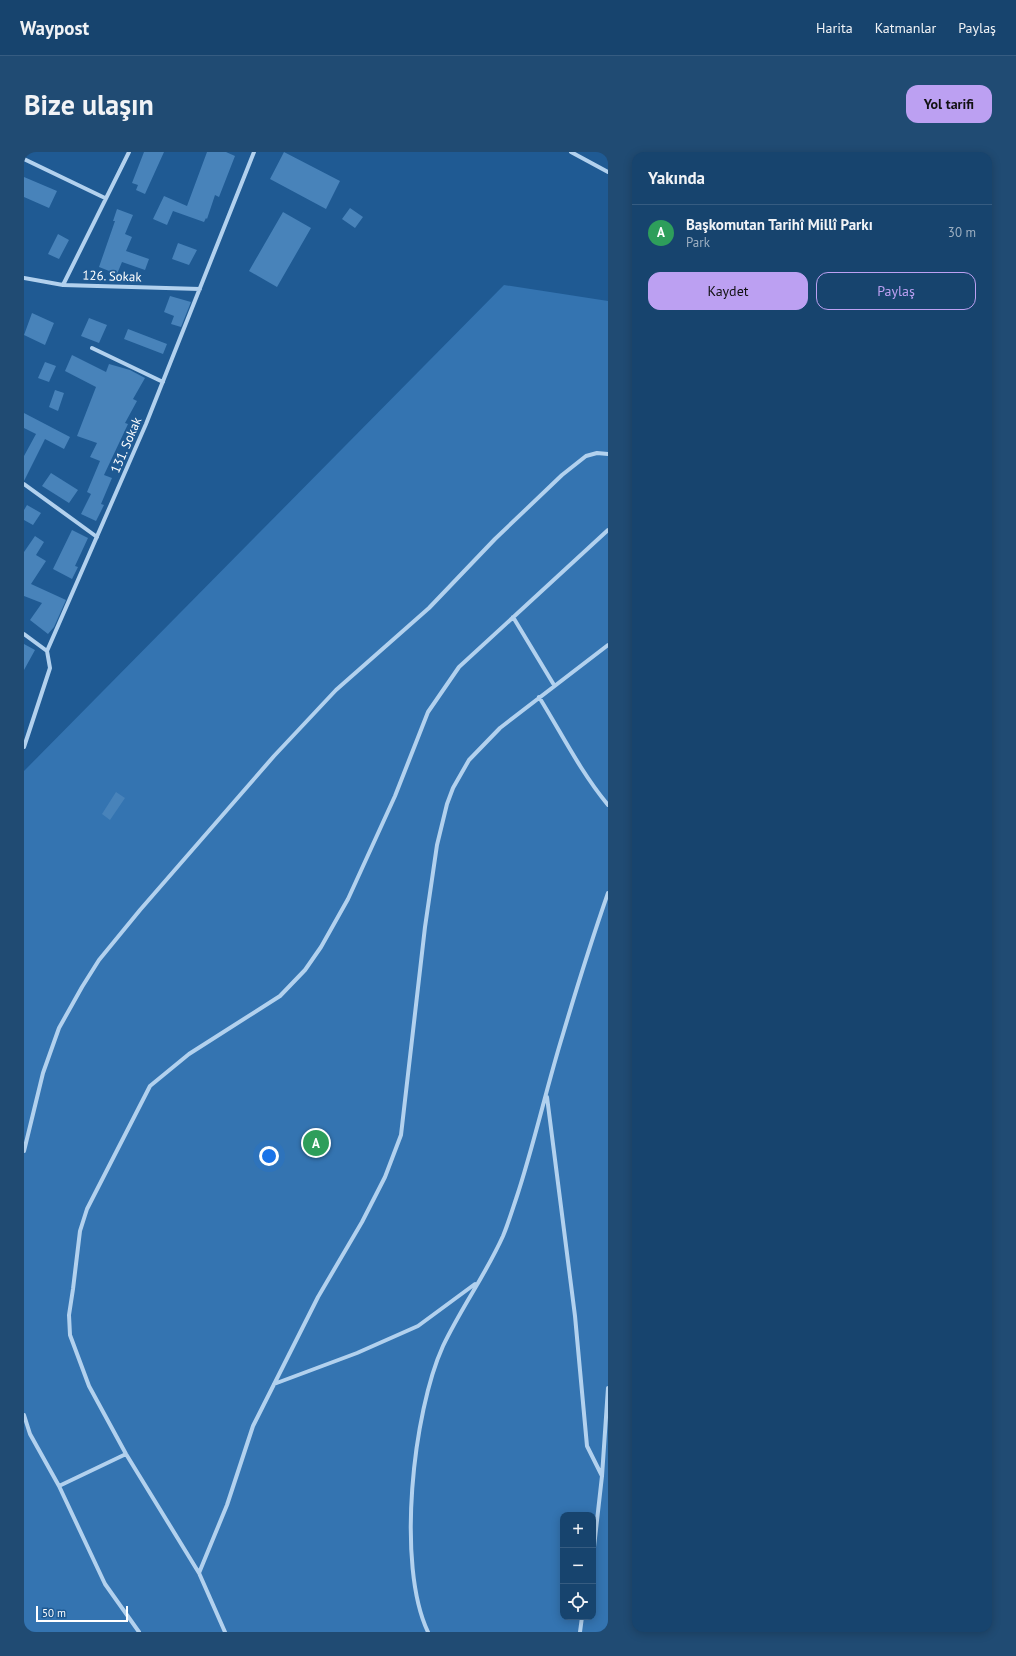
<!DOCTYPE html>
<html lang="tr">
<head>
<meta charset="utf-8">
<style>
	:root { --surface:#17446e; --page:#204b73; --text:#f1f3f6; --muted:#9eb0c2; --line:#365c81; --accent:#bca0f2 }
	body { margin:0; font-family:"PT Sans",sans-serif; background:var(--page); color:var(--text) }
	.controls { position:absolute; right:12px; bottom:12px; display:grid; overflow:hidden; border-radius:8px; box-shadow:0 2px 10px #0003 }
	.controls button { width:36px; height:36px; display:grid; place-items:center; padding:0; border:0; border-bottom:1px solid var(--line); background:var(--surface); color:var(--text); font:20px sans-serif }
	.scale { position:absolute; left:12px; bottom:10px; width:92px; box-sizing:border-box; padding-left:4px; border:2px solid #fff; border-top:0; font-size:11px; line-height:14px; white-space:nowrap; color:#fff; -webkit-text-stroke:3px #1f5a93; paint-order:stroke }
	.you { position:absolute; left:245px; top:1004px; width:14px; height:14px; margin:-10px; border:3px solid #fff; border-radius:50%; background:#1a73e8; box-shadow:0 0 0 6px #1a73e833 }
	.badge { display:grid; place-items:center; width:26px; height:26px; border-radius:50%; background:var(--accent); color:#fff; font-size:13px; font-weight:700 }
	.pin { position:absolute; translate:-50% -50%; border:2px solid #fff; box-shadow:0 1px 4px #0006 }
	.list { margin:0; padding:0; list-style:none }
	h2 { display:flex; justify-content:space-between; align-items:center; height:52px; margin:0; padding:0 16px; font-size:17px }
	h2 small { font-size:13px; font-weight:400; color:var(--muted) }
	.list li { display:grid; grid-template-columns:26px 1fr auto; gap:12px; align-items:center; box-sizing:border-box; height:56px; padding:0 16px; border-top:1px solid var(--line) }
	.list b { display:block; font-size:15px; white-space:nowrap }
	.list p { margin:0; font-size:13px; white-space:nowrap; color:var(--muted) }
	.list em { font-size:13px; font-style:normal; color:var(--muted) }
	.actions { display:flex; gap:8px; padding:12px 16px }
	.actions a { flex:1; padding:9px 0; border:1px solid var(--accent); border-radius:12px; text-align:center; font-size:14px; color:var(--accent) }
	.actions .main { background:var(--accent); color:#111 }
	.icon { flex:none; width:22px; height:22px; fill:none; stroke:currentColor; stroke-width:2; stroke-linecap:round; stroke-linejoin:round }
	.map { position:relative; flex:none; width:584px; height:1480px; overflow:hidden; border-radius:12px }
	header { display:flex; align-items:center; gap:24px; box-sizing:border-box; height:56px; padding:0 20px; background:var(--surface); border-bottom:1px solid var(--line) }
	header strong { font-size:19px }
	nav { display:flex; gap:22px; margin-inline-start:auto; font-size:14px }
	.intro { display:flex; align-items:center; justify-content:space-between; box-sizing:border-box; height:96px; padding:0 24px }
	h1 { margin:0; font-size:28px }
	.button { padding:10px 18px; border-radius:12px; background:var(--accent); color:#111; font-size:14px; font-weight:700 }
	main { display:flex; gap:24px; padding:0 24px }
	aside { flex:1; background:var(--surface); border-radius:12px; box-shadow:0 2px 10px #0003 }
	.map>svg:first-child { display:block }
	.green { fill:#3474b1; fill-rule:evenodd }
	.building { fill:#4883ba }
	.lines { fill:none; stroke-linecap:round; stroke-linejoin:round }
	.minor { stroke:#b2d1ee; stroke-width:4 }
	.labels { text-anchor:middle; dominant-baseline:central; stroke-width:3.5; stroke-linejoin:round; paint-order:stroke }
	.street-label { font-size:13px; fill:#fff; stroke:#1f5a93 }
</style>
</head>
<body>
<header>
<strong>Waypost</strong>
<nav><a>Harita</a><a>Katmanlar</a><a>Paylaş</a></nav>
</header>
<div class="intro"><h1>Bize ulaşın</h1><a class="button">Yol tarifi</a></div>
<main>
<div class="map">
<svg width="584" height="1480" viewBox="0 0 584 1480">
	<rect width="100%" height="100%" fill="#1f5a93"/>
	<path class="green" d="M480 133 584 149V1480H0V619ZM539 1363H569V1465H539Z"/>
	<path class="building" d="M120 0H140L121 42 112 38 114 33 108 31Z
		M183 0H202L211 4 195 45 191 43 183 67 182 66 180 70 149 59 143 73 129 67 140 44 163 54Z
		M260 0 316 29 302 57 246 27Z
		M0 25 33 39 25 56 0 45Z
		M326 56 339 65 331 76 318 67Z
		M93 57 109 63 101 82 108 85 102 99 125 107 121 118 98 110 93 122 75 115 91 69H89Z
		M259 60 287 76 253 135 225 119Z
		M34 82 45 88 35 107 24 102Z
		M154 91 173 98 165 113 148 107Z
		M146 144 167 150 157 175 147 172 150 164 140 160Z
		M8 161 30 171 21 193 0 183Z
		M65 166 83 173 75 191 57 184Z
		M104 177 143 192 139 202 100 187Z
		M48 203 82 220 85 212 106 218 121 226 109 247 113 249 101 271 104 272 80 323 88 326 77 352 80 353 72 369 57 362 67 342 63 340 76 309 66 305 73 291 53 284 72 235 41 219Z
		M21 210 32 214 25 230 14 226Z
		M31 238 40 241 34 259 25 255Z
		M0 261 46 285 40 297 21 287 0 329V304L12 282 0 276Z
		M27 321 54 338 45 351 18 334Z
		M3 353 17 361 9 373 0 368V358Z
		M48 378 64 386 51 414 54 415 48 427 29 417Z
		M11 384 20 390 12 403 22 409 7 432 42 448 30 475 24 482 6 468 18 451 0 444V400Z
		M0 492 11 498 0 518Z
		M92 640 101 646 86 668 78 662Z"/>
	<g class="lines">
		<path class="minor" d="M547 0 584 20
			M0 7 81 46
			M0 126 39 133 176 137
			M39 133 105 0
			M68 196 139 230
			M0 332 73 385
			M489 465 530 533
			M0 482 23 499
			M515 545C538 582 556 619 584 653
			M0 595 26 516 23 499 122 272 230 0
			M523 945 551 1164 563 1294 578 1324
			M0 999 19 921 35 876 58 835 75 808 116 758 250 604 312 538 405 456 471 387 538 323 562 304 573 301 584 302
			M250 1232 333 1201 394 1174 451 1132
			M0 1263 6 1282 35 1334 81 1432 115 1480
			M35 1334 102 1302
			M569 1404 578 1324 584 1236
			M175 1421 203 1353 229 1274 294 1145 338 1070 361 1025 377 983 401 775 413 693 423 652 429 636 445 608 476 576 584 493
			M201 1480 175 1421 102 1302 65 1234 46 1183 45 1163 49 1137 56 1079 63 1057 126 934 165 902 256 844 281 818 297 795 324 747 371 644 404 560 435 515 584 378
			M404 1480C372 1413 389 1260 419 1194 437 1156 462 1122 479 1084 484 1072 488 1059 492 1047 510 993 522 937 539 882 553 835 568 787 584 741
			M556 1480 558 1465"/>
	</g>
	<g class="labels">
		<g class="street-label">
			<text transform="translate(88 124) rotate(2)">126. Sokak</text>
			<text transform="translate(102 293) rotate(-67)">131. Sokak</text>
		</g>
	</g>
</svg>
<div class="controls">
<button>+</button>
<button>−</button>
<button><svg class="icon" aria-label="locate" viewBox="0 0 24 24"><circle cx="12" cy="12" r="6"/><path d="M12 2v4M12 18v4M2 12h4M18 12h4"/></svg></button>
</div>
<div class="scale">50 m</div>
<div class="you"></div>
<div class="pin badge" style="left:292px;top:991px;background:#2e9e5b">A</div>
</div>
<aside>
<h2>Yakında<small></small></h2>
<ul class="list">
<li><span class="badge" style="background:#2e9e5b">A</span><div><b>Başkomutan Tarihî Millî Parkı</b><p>Park</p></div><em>30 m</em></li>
</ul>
<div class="actions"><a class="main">Kaydet</a><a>Paylaş</a></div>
</aside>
</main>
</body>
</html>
